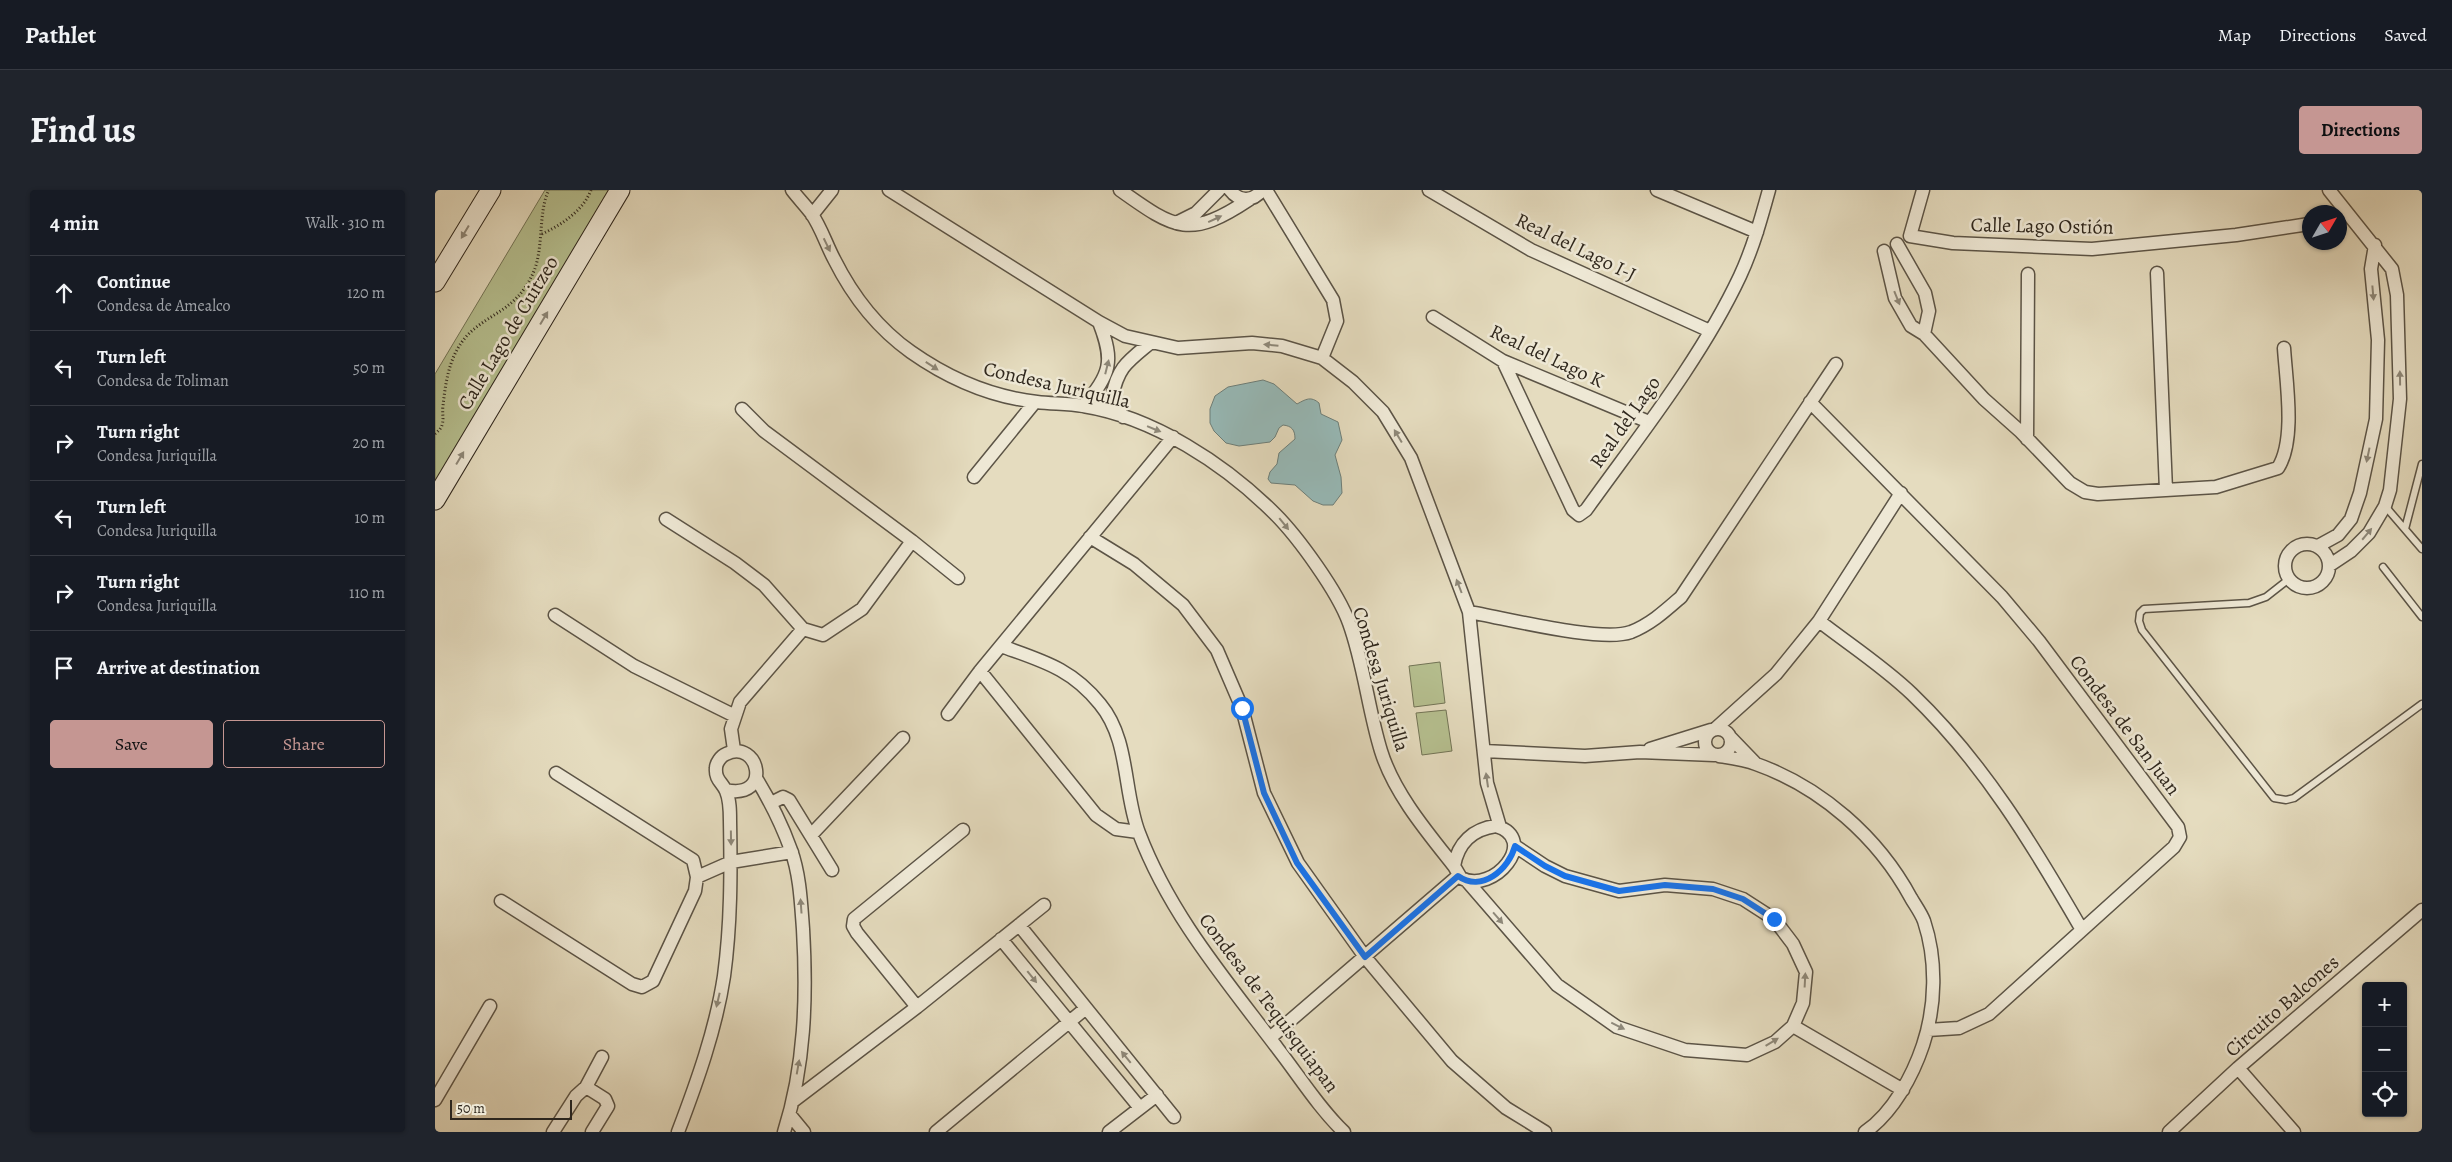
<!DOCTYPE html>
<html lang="en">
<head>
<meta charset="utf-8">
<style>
	:root { --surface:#171b24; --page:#20242c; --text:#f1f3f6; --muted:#9ea1a6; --line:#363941; --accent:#c59692 }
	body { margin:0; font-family:Alegreya,serif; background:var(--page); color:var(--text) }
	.controls { position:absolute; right:15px; bottom:15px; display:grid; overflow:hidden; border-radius:5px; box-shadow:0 1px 4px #0004 }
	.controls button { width:45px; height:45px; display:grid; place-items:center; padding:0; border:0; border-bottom:1px solid var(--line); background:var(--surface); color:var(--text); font:25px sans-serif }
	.compass { position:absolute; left:1867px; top:15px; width:45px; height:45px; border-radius:50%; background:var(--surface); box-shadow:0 1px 4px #0004; rotate:51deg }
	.scale { position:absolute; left:15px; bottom:12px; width:122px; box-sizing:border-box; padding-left:5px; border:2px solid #2f271d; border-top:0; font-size:14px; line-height:18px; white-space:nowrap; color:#2f271d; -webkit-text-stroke:4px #eee8d5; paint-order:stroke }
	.stop { position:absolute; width:15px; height:15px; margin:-11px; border:4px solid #1a73e8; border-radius:50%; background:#fff }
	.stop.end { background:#1a73e8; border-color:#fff; box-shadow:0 1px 5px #0008 }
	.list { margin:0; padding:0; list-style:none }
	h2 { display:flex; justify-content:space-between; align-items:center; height:65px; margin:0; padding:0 20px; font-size:21px }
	h2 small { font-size:16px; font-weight:400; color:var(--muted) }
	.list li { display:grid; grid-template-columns:32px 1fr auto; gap:15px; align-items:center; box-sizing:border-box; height:75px; padding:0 20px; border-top:1px solid var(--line) }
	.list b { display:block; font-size:19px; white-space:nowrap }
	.list p { margin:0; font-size:16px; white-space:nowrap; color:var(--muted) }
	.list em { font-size:16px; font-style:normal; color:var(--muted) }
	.actions { display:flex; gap:10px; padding:15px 20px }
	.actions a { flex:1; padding:11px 0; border:1px solid var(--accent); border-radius:5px; text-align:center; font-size:18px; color:var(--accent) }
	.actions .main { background:var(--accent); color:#111 }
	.icon { flex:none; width:28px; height:28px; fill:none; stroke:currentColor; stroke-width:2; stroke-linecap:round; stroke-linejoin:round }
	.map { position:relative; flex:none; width:1987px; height:942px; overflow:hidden; border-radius:5px }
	header { display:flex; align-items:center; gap:30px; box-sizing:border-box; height:70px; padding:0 25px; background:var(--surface); border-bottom:1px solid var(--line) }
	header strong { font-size:24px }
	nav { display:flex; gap:28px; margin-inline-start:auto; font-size:18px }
	.intro { display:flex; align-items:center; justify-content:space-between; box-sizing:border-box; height:120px; padding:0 30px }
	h1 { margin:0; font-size:35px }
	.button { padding:12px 22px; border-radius:5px; background:var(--accent); color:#111; font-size:18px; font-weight:700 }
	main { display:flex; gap:30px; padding:0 30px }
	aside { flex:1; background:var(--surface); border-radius:5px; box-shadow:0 1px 4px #0004 }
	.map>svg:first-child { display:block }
	.green { fill:#b6c090; stroke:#727456 }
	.water { fill:#97bab8; stroke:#6d7f7a }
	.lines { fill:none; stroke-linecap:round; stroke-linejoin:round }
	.service-casing { stroke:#5c5446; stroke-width:9 }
	.minor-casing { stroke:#5c5446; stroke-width:15 }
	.secondary-casing { stroke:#2f271d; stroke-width:21 }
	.path { stroke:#2f271d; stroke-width:3; stroke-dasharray:1 2.5; stroke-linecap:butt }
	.service { stroke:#eee8d5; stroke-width:6 }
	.minor { stroke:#eee8d5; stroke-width:12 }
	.secondary { stroke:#eee8d5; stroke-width:19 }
	.oneway { fill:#8e8879 }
	.route { stroke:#1a73e8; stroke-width:6 }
	.labels { text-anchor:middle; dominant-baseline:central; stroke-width:5; stroke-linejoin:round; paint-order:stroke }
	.street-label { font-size:20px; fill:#2f271d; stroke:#eee8d5 }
</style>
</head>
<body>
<header>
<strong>Pathlet</strong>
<nav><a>Map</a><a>Directions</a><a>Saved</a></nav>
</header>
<div class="intro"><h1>Find us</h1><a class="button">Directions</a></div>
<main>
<aside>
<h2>4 min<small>Walk · 310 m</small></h2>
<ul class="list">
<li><svg class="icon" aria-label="ahead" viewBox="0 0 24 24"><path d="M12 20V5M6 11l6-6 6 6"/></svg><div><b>Continue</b><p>Condesa de Amealco</p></div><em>120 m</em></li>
<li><svg class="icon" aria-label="left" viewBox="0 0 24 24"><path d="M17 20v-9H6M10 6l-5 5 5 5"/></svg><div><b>Turn left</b><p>Condesa de Toliman</p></div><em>50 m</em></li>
<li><svg class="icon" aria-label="right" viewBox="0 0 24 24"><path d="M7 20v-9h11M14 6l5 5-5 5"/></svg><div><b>Turn right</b><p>Condesa Juriquilla</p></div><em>20 m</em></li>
<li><svg class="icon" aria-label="left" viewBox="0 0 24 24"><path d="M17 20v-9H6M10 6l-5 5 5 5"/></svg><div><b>Turn left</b><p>Condesa Juriquilla</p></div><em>10 m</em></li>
<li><svg class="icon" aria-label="right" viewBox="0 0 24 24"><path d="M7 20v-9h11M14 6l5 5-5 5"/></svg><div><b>Turn right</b><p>Condesa Juriquilla</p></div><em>110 m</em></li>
<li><svg class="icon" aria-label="arrive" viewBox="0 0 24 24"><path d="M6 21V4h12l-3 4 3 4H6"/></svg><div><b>Arrive at destination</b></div></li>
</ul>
<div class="actions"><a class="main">Save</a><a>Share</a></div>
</aside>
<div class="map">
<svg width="1987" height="942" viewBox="0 0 1987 942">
	<rect width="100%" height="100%" fill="#e5dcbf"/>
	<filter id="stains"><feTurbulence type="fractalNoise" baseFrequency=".004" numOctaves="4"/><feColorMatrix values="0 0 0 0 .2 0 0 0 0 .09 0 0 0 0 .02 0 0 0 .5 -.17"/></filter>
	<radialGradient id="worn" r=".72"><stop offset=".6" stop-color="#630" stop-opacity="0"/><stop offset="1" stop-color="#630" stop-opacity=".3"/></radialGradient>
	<path class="green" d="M110 0H185L0 310V184Z
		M1005 472 1010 513 979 517 974 476Z
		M1011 520 1017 561 987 565 981 523Z"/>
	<path class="water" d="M828 190 839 194 862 214C871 209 876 206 884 213L886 224 903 232 907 250 900 265 906 287 907 303 898 315H888L878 311 860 295 836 293 833 289 835 282 842 274 844 263 860 249C860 240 857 236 848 235L844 238 840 247 835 252 804 256 791 253 779 241 775 233V219L780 206 793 197Z"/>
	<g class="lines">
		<defs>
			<path id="service" d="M1950 316 1987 359
				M1970 339 1987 274
				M1948 377 1987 427
				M1854 389 1831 407 1814 413 1709 419 1705 423 1704 431 1707 440 1839 608 1851 610 1859 608 1987 514"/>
			<path id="minor" d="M357 0C363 8 370 15 376 23 386 37 391 54 399 69 417 105 442 138 476 162 513 188 557 207 602 212 617 214 633 213 648 216 718 227 790 274 840 324 863 347 903 402 914 433 929 474 933 519 946 561 959 603 992 642 1019 676
				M454 0 664 132 690 146 743 158 817 153 847 156 887 168 918 192 948 222 976 268 1034 422 1052 593 1065 637
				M685 0C741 40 755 49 815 9
				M795 0C804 12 818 12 827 0
				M831 0 898 110 902 131 887 168
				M994 0 1096 60 1275 141
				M1222 0 1322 42
				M1894 0 1957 79 1962 105 1965 209 1955 300 1950 316 1934 343 1916 361 1895 375
				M377 25 397 0
				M741 33 761 23 784 0
				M1475 46 1518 53 1657 59 1801 45 1874 34
				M1475 46 1488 0
				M1449 61 1460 108 1476 136 1489 144 1494 121 1490 103 1462 54
				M1722 83 1731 300
				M998 127 1068 171 1214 232
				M1489 144 1549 209 1586 242 1635 293 1650 302 1663 304 1781 297 1843 278C1861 250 1851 191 1849 158
				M1068 171 1138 320 1144 325 1151 320C1204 246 1266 169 1305 86 1318 58 1326 29 1334 0
				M1375 212 1567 407 1604 451 1743 637 1745 647 1739 657 1554 824 1524 838 1493 840
				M649 216C675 183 680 173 664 132
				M307 219 329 241 477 351 523 388
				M688 227 677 207C683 177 692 172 715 153
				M1592 249 1593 84
				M539 287 600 212
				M231 329 300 373 329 395 368 439 388 445 427 419 477 351
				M655 347 699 374 748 415 782 460 807 518 829 603 863 673 930 767 1017 871 1071 918 1110 942
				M1850 376a22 22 0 1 1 44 0a22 22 0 1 1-44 0Z
				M1883 356 1903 345 1916 329 1925 303 1941 229 1943 150 1936 79 1940 55
				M1034 422C1070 428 1166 453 1196 442 1216 434 1230 421 1246 407L1401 174
				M120 425 199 476 300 526
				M1384 431C1415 455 1449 477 1477 504 1548 572 1598 655 1647 740
				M566 456C607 471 636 478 665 514 695 550 688 602 704 643 735 725 791 790 843 859 864 886 884 918 909 942
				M545 481 661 625 681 639 703 642
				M513 524 545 481 738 247
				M1270 552a13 13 0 1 1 26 0a13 13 0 1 1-26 0Z
				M1280 539 1341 484 1384 431 1466 303
				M1295 547 1321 574
				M1215 559 1276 540
				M299 560 296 539 305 512 368 439
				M1049 561 1150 566 1205 562 1279 565
				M1284 566C1296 568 1310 570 1321 574 1386 597 1443 647 1476 708 1480 715 1486 723 1489 731 1502 770 1501 816 1488 855 1478 885 1458 923 1430 942
				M321 588C335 611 347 635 356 660 365 685 366 713 368 739 372 807 370 876 349 942
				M336 613 348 607 354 610 397 680
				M1061 636C1105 649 1059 705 1026 688L1019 676C1023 653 1038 639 1061 636Z
				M376 645 468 548
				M262 687 296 672 357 662
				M1032 691 1122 795 1182 837 1250 860 1312 865 1340 852 1358 836 1368 813 1371 782 1358 754 1339 729 1308 709 1278 699 1230 695 1184 701 1130 686 1110 676 1080 656
				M66 711 197 794 207 797 218 791 260 701 262 687 258 670 121 583
				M584 735 739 927
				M566 749 705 918
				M482 817 422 743 418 736 419 729 528 640
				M1358 836 1468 900
				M835 848 1023 686
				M1803 878 1859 942
				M151 897 167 867
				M0 910 55 816
				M357 912 482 817 609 715
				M355 925 369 942
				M118 942 141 906 151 897 170 909 173 916 157 942
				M243 942C262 892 281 839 289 786 296 734 296 683 295 631 295 621 295 610 291 601 287 592 280 590 281 578 281 573 286 566 291 564 324 548 338 610 291 600
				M501 942 651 818
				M674 942 722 905
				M1734 942 1803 878 1987 720"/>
			<path id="secondary" d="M0 92 56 0
				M0 310 185 0"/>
		</defs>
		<use href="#service" class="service-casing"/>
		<use href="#minor" class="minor-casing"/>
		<use href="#secondary" class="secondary-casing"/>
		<path class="path" d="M107 44C126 35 148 21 156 0
			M0 244C3 241 6 239 7 235 9 229 7 223 8 216 10 197 13 175 23 158 43 123 80 127 99 81 109 56 103 21 114 0"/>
		<use href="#service" class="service"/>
		<use href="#minor" class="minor"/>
		<use href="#secondary" class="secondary"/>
	</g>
	<defs><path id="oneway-solid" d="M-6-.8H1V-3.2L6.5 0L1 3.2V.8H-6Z" transform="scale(1.25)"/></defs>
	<g class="oneway">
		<use href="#oneway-solid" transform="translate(780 29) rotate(-25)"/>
		<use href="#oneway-solid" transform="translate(30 42) rotate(121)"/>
		<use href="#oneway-solid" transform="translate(392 55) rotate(64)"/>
		<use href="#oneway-solid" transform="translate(1938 103) rotate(85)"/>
		<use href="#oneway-solid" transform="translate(1462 108) rotate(68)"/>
		<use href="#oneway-solid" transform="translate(109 128) rotate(-59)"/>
		<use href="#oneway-solid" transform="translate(836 155) rotate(-174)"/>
		<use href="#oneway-solid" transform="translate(497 176) rotate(33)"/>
		<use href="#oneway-solid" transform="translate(672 177) rotate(-76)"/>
		<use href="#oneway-solid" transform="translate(1965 188) rotate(-91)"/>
		<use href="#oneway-solid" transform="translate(719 239) rotate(22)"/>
		<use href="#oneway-solid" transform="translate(963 246) rotate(-121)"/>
		<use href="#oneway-solid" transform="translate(1933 265) rotate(102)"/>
		<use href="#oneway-solid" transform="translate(25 268) rotate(-59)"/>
		<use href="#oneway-solid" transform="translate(849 334) rotate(51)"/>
		<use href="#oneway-solid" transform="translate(1932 344) rotate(-50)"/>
		<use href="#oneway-solid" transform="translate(1024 396) rotate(-111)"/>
		<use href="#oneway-solid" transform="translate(1052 590) rotate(-98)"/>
		<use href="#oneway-solid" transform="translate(296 648) rotate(89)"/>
		<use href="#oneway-solid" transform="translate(366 716) rotate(-94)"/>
		<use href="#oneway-solid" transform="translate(1063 728) rotate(49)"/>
		<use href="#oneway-solid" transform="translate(597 787) rotate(51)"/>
		<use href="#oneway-solid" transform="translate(1370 790) rotate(-87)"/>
		<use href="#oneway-solid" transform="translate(283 810) rotate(103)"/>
		<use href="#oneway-solid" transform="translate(1183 836) rotate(26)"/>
		<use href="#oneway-solid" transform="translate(1337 852) rotate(-31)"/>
		<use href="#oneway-solid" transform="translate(691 867) rotate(-129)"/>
		<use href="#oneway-solid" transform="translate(363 877) rotate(-80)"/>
	</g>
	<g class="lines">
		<path class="route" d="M807 518 829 603 862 673 930 767 1023 686C1047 703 1074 679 1080 656L1110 676 1130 686 1184 701 1230 695 1278 699 1308 709 1339 729"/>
	</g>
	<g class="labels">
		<g class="street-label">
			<text transform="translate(1607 36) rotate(1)">Calle Lago Ostión</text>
			<text transform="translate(1141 57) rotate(26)">Real del Lago I-J</text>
			<text transform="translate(73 143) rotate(-59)">Calle Lago de Cuitzeo</text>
			<text transform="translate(1112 166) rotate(25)">Real del Lago K</text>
			<text transform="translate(622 195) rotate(13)">Condesa Juriquilla</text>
			<text transform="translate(1190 232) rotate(-55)">Real del Lago</text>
			<text transform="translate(946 489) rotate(73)">Condesa Juriquilla</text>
			<text transform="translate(1690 535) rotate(53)">Condesa de San Juan</text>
			<text transform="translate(834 813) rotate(53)">Condesa de Tequisquiapan</text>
			<text transform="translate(1847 816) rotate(-41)">Circuito Balcones</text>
		</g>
	</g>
	<rect width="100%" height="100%" filter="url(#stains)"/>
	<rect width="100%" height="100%" fill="url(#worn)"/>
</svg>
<div class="controls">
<button>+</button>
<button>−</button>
<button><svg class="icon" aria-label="locate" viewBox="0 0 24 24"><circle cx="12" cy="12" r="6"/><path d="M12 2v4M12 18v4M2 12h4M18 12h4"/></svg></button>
</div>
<svg class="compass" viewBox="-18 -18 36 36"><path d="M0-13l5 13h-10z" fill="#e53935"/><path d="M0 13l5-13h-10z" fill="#9ea1a6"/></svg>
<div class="scale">50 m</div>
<div class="stop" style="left:807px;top:518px"></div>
<div class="stop end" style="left:1339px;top:729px"></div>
</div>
</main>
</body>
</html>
